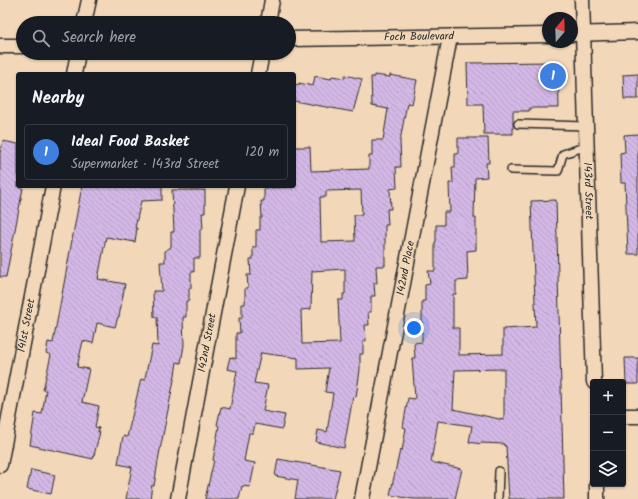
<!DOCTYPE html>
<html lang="en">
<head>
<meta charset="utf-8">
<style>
	:root { --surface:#171b24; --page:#20242c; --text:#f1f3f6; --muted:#9ea1a6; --line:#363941; --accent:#d1495b }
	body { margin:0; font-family:Kalam,sans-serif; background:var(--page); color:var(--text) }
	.controls { position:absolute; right:12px; bottom:12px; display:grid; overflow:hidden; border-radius:4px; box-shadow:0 1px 3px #0004 }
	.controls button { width:36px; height:36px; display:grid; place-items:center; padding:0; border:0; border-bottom:1px solid var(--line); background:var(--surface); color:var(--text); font:20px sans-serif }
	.compass { position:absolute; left:542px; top:12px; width:36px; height:36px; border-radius:50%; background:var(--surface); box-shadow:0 1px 3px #0004; rotate:19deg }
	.you { position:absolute; left:414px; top:328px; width:14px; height:14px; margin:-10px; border:3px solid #fff; border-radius:50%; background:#1a73e8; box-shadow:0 0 0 6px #1a73e833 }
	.badge { display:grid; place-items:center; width:26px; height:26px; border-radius:50%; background:var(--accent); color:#fff; font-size:13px; font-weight:700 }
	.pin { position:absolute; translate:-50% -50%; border:2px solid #fff; box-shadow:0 1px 4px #0006 }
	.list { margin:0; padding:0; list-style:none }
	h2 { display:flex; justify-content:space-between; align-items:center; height:52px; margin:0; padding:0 16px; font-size:17px }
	h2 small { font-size:13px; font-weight:400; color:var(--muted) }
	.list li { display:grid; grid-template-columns:26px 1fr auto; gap:12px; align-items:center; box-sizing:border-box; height:56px; margin:0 8px 8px; padding:0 8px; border:1px solid var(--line); border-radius:4px }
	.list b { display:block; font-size:15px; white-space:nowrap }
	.list p { margin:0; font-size:13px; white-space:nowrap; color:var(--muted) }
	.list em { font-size:13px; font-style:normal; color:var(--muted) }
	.icon { flex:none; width:22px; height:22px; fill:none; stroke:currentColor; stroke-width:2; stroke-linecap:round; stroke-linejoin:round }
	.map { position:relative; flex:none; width:638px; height:499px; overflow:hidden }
	.search { position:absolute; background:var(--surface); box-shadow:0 1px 3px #0004; left:16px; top:16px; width:280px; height:44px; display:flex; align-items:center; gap:10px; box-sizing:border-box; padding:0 14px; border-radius:22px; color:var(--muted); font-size:15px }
	.panel { position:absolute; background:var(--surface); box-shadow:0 1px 3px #0004; left:16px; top:72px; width:280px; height:116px; border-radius:4px }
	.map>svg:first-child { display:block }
	.building { fill:url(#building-back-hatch); stroke:#2b2b2b; fill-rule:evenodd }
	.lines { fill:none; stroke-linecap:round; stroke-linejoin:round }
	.lane-casing { stroke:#2b2b2b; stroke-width:10 }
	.street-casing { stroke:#2b2b2b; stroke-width:17 }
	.lane { stroke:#f2d7b9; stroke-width:7 }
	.street { stroke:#f2d7b9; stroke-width:14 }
	.labels { text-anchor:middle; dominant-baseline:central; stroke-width:3; stroke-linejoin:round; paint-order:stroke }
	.street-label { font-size:11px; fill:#2b2b2b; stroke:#f2d7b9 }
</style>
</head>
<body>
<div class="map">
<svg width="638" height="499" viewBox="0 0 638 499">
	<defs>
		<pattern id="building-back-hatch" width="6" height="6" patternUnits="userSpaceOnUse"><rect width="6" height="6" fill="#d3b8e6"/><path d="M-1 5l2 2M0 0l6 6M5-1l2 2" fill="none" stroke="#b59ec5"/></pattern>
	</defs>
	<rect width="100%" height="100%" fill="#f2d7b9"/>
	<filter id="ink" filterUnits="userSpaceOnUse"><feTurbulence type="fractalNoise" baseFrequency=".025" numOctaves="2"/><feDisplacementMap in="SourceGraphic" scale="8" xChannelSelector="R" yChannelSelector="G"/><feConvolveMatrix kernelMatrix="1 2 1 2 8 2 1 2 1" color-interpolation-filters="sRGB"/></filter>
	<g filter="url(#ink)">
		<path class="building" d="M554 62V66H558L559 108H529V111H513V134H484L483 104H468L467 63Z
			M638 74V99H624L623 75Z
			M345 75 362 79 353 112 294 101V84L299 85V83L313 86 315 76 331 79 332 76 345 78Z
			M374 75 390 77V75L417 80 412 104 407 103 400 141 401 167H396L397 188 390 189 391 209H387L388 225H385V266H376L377 283H374L375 296H371V312H368L369 325H365L366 341H363V354H360V370L356 397 353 396 344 448 316 442 318 430 327 432 333 393 325 392 329 368 298 369V358L261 353 254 383 268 385 263 411 285 415 282 429 255 424 253 433H249L244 461 255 463 250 487 242 486 239 499H205L214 460H213L219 426 217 425 221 407 230 409 237 371 227 369 230 357 236 359V333H240L239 318H242V304H245V288H248L247 275H251L250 259H253V247H256V230H260V218H262L261 201H264V188L294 187V147H310L311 171 369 169V156H372V140H383L388 109 372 106 371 77H374ZM361 190 362 215H354L355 241 321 242 320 197H326V191ZM345 269V294H343V300H338L340 343 302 344 301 310 311 309 312 271Z
			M638 134V254H628L625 183H621L620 153 625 152 624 135Z
			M458 138H488L489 163H486L487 177 475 178 474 218H476V250L467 251 468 280 456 281V294H453V328H459V355L503 354V329L536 327 531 201 556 200 564 499H509L506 446H504V444L481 443V444L469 442 472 426 438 421 431 462 462 469 455 499H413L390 495 400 450 402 451 406 428 403 427 408 398 415 399 412 358H415L414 343 422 342V301H425V285L430 284 428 271H435V242H436V225H444V212H450L449 183H453L452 167H455V154H458ZM504 369V420L453 409 455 370Z
			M3 141 18 144V187L23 188 6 277H0V153Z
			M82 186H162V200L141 201 135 228H137L135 242 106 237 98 279 125 284 119 317H118L115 327 97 323 93 343 83 341 77 367 89 369 82 402 99 406 95 427 99 428 98 432H100L93 459 30 445 35 413 42 414 46 390H43L51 355 46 353 48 342 53 343Z
			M172 190H205V213H202L203 229H200V258H194V272H191V288H189V301H186V317H183L184 345 181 363 177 362 175 375 159 455 154 486 152 485 150 499H126L132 467 118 464 123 436 127 437 141 379 145 380V378L152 345 158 346 157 317H154L153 291H162L160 262H165V251L171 247V232H174Z
			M625 358H638V384H626Z
			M278 459 340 470 333 499H295L298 480 275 476Z
			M31 470 55 475 51 494 27 489Z"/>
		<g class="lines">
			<defs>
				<path id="lane" d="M518 124 586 126
					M511 170 558 171 563 154 587 146
					M498 499 499 471"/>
				<g id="street">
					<path id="s1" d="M582 0 594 382"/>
					<path d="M84 23 89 0"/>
					<path d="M268 23 272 0"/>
					<path d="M572 34 638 32"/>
					<path id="s2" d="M289 39 548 35"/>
					<path d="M0 46H23"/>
					<path d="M74 74 78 53"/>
					<path d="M258 74 262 53"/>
					<path d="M623 416H638"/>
					<path id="s3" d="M0 465 53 186"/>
					<path d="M597 484V499"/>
					<path id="s4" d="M178 499 237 186"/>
					<path id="s5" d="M362 499 450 37"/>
				</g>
			</defs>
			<use href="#lane" class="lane-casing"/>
			<use href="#street" class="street-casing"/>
			<use href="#lane" class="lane"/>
			<use href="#street" class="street"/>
		</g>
	</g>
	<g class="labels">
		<g class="street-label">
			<text stroke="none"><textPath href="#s2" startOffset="130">Foch Boulevard</textPath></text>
			<text stroke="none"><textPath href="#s1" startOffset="191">143rd Street</textPath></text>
			<text stroke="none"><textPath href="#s5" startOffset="235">142nd Place</textPath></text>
			<text stroke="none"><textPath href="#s3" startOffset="142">141st Street</textPath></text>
			<text stroke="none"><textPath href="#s4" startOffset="159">142nd Street</textPath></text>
		</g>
	</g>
</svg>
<div class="controls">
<button>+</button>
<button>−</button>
<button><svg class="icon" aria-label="layers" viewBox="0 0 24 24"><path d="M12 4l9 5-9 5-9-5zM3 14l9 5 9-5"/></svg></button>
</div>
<svg class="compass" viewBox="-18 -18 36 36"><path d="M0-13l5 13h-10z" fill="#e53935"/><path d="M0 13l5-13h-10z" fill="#9ea1a6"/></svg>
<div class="you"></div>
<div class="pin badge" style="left:553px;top:76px;background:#3f7fe0">1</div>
<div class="search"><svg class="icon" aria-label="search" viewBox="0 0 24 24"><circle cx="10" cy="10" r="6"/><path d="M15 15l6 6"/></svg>Search here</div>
<section class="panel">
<h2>Nearby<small></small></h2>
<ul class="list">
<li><span class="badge" style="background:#3f7fe0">1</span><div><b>Ideal Food Basket</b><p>Supermarket · 143rd Street</p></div><em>120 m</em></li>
</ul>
</section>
</div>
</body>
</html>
